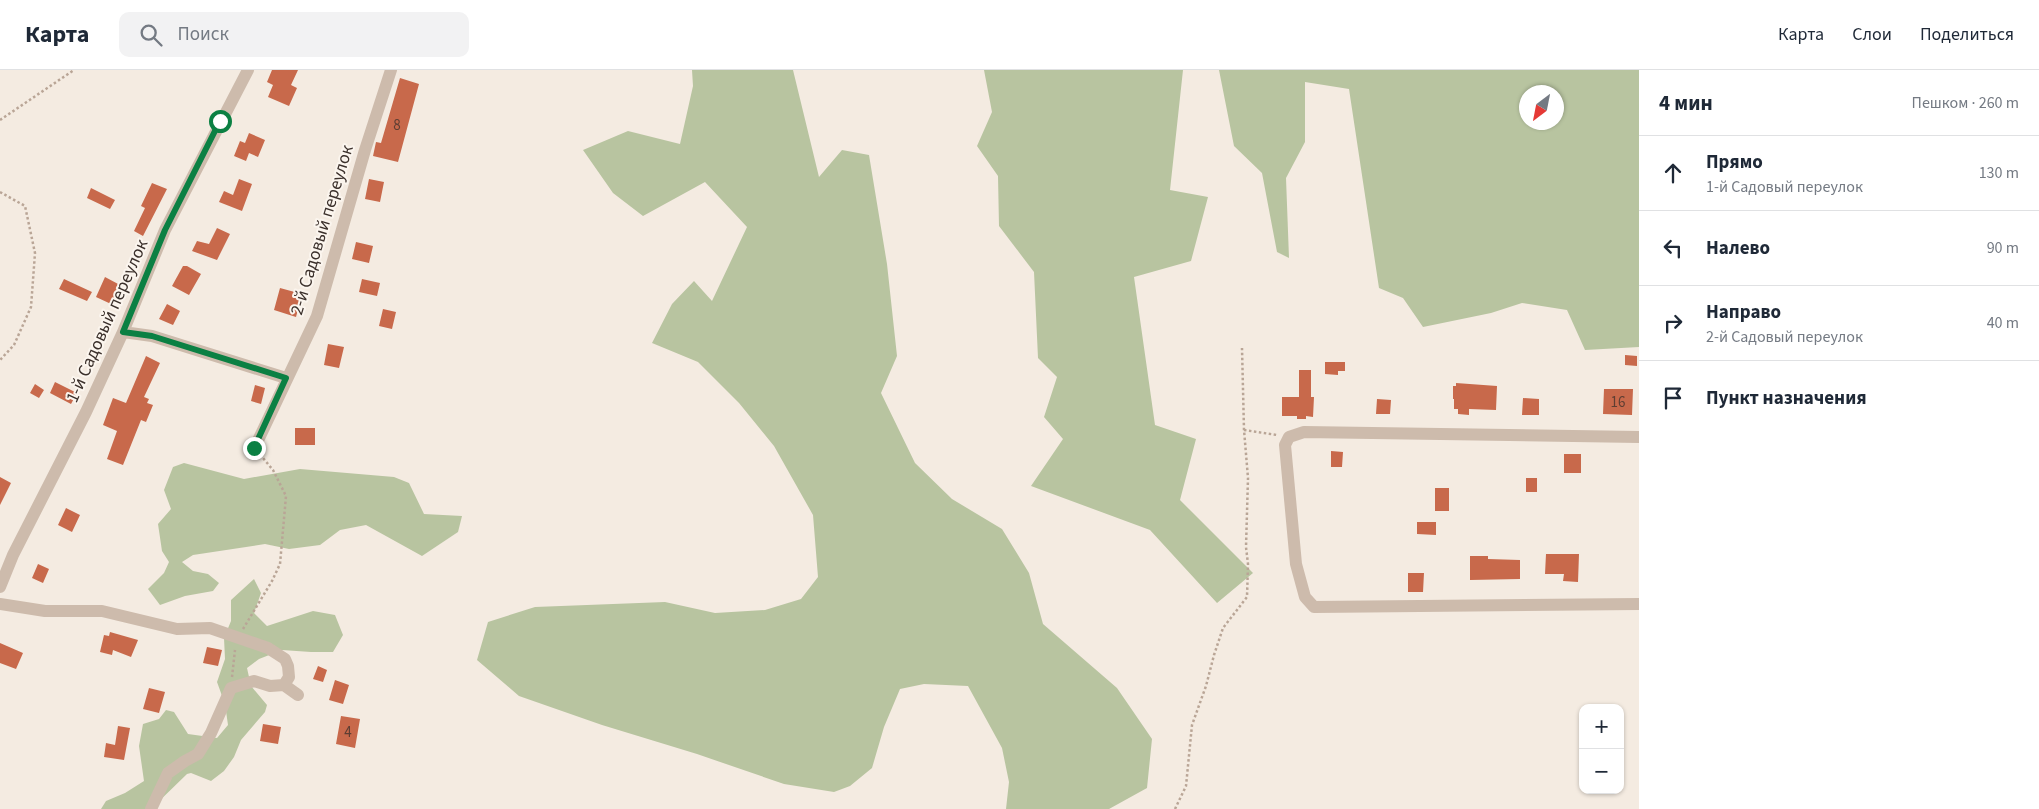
<!DOCTYPE html>
<html lang="ru">
<head>
<meta charset="utf-8">
<style>
	:root { --surface:#fff; --page:#f2f2f3; --text:#1f2937; --muted:#747a83; --line:#e0e1e3 }
	body { margin:0; font-family:"Source Sans 3",sans-serif; background:var(--page); color:var(--text) }
	.controls { position:absolute; right:15px; bottom:15px; display:grid; overflow:hidden; border-radius:10px; box-shadow:0 1px 4px #0004 }
	.controls button { width:45px; height:45px; display:grid; place-items:center; padding:0; border:0; border-bottom:1px solid var(--line); background:var(--surface); color:var(--text); font:25px sans-serif }
	.compass { position:absolute; left:1519px; top:15px; width:45px; height:45px; border-radius:50%; background:var(--surface); box-shadow:0 1px 4px #0004; rotate:212deg }
	.stop { position:absolute; width:15px; height:15px; margin:-11px; border:4px solid #0b8043; border-radius:50%; background:#fff }
	.stop.end { background:#0b8043; border-color:#fff; box-shadow:0 1px 5px #0008 }
	.list { margin:0; padding:0; list-style:none }
	h2 { display:flex; justify-content:space-between; align-items:center; height:65px; margin:0; padding:0 20px; font-size:21px }
	h2 small { font-size:16px; font-weight:400; color:var(--muted) }
	.list li { display:grid; grid-template-columns:32px 1fr auto; gap:15px; align-items:center; box-sizing:border-box; height:75px; padding:0 20px; border-top:1px solid var(--line) }
	.list b { display:block; font-size:19px; white-space:nowrap }
	.list p { margin:0; font-size:16px; white-space:nowrap; color:var(--muted) }
	.list em { font-size:16px; font-style:normal; color:var(--muted) }
	.icon { flex:none; width:28px; height:28px; fill:none; stroke:currentColor; stroke-width:2; stroke-linecap:round; stroke-linejoin:round }
	.map { position:relative; flex:none; width:1639px; height:739px; overflow:hidden }
	header { display:flex; align-items:center; gap:30px; box-sizing:border-box; height:70px; padding:0 25px; background:var(--surface); border-bottom:1px solid var(--line) }
	header strong { font-size:24px }
	nav { display:flex; gap:28px; margin-inline-start:auto; font-size:18px }
	.search { width:350px; height:45px; background:var(--page); display:flex; align-items:center; gap:12px; box-sizing:border-box; padding:0 18px; border-radius:10px; color:var(--muted); font-size:19px }
	main { display:flex }
	aside { flex:1; background:var(--surface) }
	.map>svg:first-child { display:block }
	.green { fill:#b8c4a0; fill-rule:evenodd }
	.building { fill:#c8694b }
	.lines { fill:none; stroke-linecap:round; stroke-linejoin:round }
	.path { stroke:#b9a596; stroke-width:2.5; stroke-dasharray:2.5 2.5; stroke-linecap:butt }
	.minor { stroke:#cdbbac; stroke-width:12 }
	.route { stroke:#0b8043; stroke-width:6 }
	.labels { text-anchor:middle; dominant-baseline:central; stroke-width:4; stroke-linejoin:round; paint-order:stroke }
	.number-label { font-size:15px; fill:#5e3e33 }
	.street-label { font-size:18px; fill:#3b302b; stroke:#fbf5ee }
</style>
</head>
<body>
<header>
<strong>Карта</strong>
<div class="search"><svg class="icon" aria-label="search" viewBox="0 0 24 24"><circle cx="10" cy="10" r="6"/><path d="M15 15l6 6"/></svg>Поиск</div>
<nav><a>Карта</a><a>Слои</a><a>Поделиться</a></nav>
</header>
<main>
<div class="map">
<svg width="1639" height="739" viewBox="0 0 1639 739">
	<rect width="100%" height="100%" fill="#f4ebe1"/>
	<path class="green" d="M692 0H793L819 107 842 80 869 85 887 194 897 286 881 323 915 393 952 429 1002 459 1029 503 1043 554 1117 618 1152 669 1147 718 1109 739H1006L1009 712 1002 678 968 616 924 614 900 619 884 657 872 698 850 716 834 722 784 714 697 684 602 655 519 626 477 590 488 552 535 537 665 532 715 543 765 540 801 529 818 507 813 445 774 376 739 333 698 292 652 273 672 234 694 211 712 231 747 157 705 112 643 146 613 123 583 80 628 61 680 74 693 16Z
		M984 0H1183L1170 120 1208 127 1191 191 1134 207 1155 355 1196 369 1180 430 1253 503 1217 533 1150 460 1031 416 1063 369 1044 347 1057 307 1038 288 1034 202 999 156 998 106 977 76 992 42Z
		M1219 0H1639V277L1585 280 1567 240 1522 233 1491 243 1423 257 1403 228 1379 218 1349 19 1305 12V72L1286 108 1289 188 1277 182 1262 103 1234 76ZM1526 22H1556V52H1526Z
		M184 393 244 409 300 399 394 407 409 413 424 444 462 446 458 462 422 486 366 455 340 460 320 475 289 479 265 474 193 485 182 492 193 501 208 504 219 513 213 521 185 526 160 535 148 519 164 503 169 492 162 481 158 454 171 439 164 420 173 397Z
		M254 509 261 523 254 543 267 556 313 541 335 545 343 565 333 582H311L282 580 259 589 247 598 251 616 267 635 265 642 241 670 234 687 224 701 211 711 191 703 187 704 151 739H101L106 731 125 723 144 711 139 676 143 654 159 649 166 640 174 642 188 664 217 668 228 655 225 634 217 612 225 589 224 568 231 551V530Z"/>
	<path class="building" d="M272 0H298L291 15 297 18 289 36 268 27 273 15 267 12Z
		M400 8 419 14 398 92 373 86 376 72 381 73Z
		M249 63 265 70 258 87 249 83 246 91 234 86 240 71 245 73Z
		M239 109 252 114 242 141 219 132 224 121 233 125Z
		M369 109 384 112 380 132 365 129Z
		M152 113 167 119 143 166 134 161 145 138 141 136Z
		M91 118 115 130 110 139 87 128Z
		M217 158 230 164 217 190 192 181 197 171 209 174Z
		M356 172 373 176 369 193 352 189Z
		M183 196H187L201 204 189 225 172 216Z
		M105 207 120 215 111 234 96 227Z
		M64 209 92 222 87 231 59 219Z
		M362 209 380 213 377 226 359 222Z
		M280 218 302 224 296 247 274 240Z
		M167 234 180 241 173 255 159 249Z
		M383 239 396 242 392 259 379 256Z
		M328 274 344 277 339 298 324 295Z
		M1625 285 1637 286V296L1625 295Z
		M146 286 160 293 144 327 149 329 147 333 153 335 146 352 141 350 123 395 107 389 117 361 103 355 113 328 126 333Z
		M1325 292H1345V301H1338V305L1325 304Z
		M1299 300H1311V327H1314L1313 347 1306 346V349H1297V346H1282V327H1299Z
		M55 312 77 323 71 334 50 323Z
		M1456 313 1497 316 1496 340 1469 339V345L1458 344V339H1454V329H1453V316H1456Z
		M35 314 44 320 39 328 30 323Z
		M255 315 265 318 261 334 251 331Z
		M1604 319H1633L1632 345 1603 344Z
		M1523 328 1539 329V345H1522Z
		M1377 329 1391 330 1390 344H1376Z
		M295 358H315V375H295Z
		M1331 381 1343 382 1342 397H1331Z
		M1564 384H1581V403H1564Z
		M0 407 11 413 0 435Z
		M1526 408H1537V422H1526Z
		M1435 418H1449V441H1435Z
		M66 438 80 445 72 462 58 455Z
		M1417 452H1436V465L1417 464Z
		M1546 484H1579L1578 512 1563 511 1564 504H1545Z
		M1470 486H1488V489L1520 490V509L1470 510Z
		M38 494 49 499 43 513 32 508Z
		M1408 503H1424L1423 522H1408Z
		M110 562 138 570 131 587 113 580 112 585 100 582 104 565 109 566Z
		M0 573 23 583 16 599 0 593Z
		M207 577 222 580 218 596 203 593Z
		M318 596 327 600 323 612 313 609Z
		M335 610 349 615 343 634 329 630Z
		M149 618 165 622 159 643 143 639Z
		M341 646 360 649 355 678 336 674Z
		M263 654 281 657 278 674 260 671Z
		M118 656 130 658 124 690 104 687 106 673 115 675Z"/>
	<g class="lines">
		<path class="path" d="M0 50 74 0
			M0 122 25 136 35 183 31 237 14 275 0 290
			M1244 360 1277 365
			M243 559 272 511 280 494 286 426 273 400 263 388
			M232 607 235 580
			M1175 739 1186 716 1192 655 1206 616 1214 585 1223 558 1247 527 1248 494 1246 477 1248 408 1244 360 1242 278"/>
		<path class="minor" d="M123 262 152 266 286 308
			M1639 367 1304 362 1289 367 1285 375 1296 494 1305 527 1314 537 1639 534
			M253 381 317 246 365 80 391 0
			M0 517 13 485 86 342 123 262 165 160 248 0
			M0 534 45 541H102L177 559 210 558 268 578 285 589 288 596 289 607 284 615 298 625
			M151 739 168 703 185 691 198 684 211 663 231 618 254 611 270 616 284 615"/>
	</g>
	<g class="lines">
		<path class="route" d="M220 51 165 160 123 262 152 266 286 308 254 378"/>
	</g>
	<g class="labels">
		<g class="number-label">
			<text x="397" y="55">8</text>
			<text x="1618" y="332">16</text>
			<text x="348" y="662">4</text>
		</g>
		<g class="street-label">
			<text transform="translate(322 160) rotate(-73)">2-й Садовый переулок</text>
			<text transform="translate(107 251) rotate(-66)">1-й Садовый переулок</text>
		</g>
	</g>
</svg>
<div class="controls">
<button>+</button>
<button>−</button>
</div>
<svg class="compass" viewBox="-18 -18 36 36"><path d="M0-13l5 13h-10z" fill="#e53935"/><path d="M0 13l5-13h-10z" fill="#747a83"/></svg>
<div class="stop" style="left:220px;top:51px"></div>
<div class="stop end" style="left:254px;top:378px"></div>
</div>
<aside>
<h2>4 мин<small>Пешком · 260 m</small></h2>
<ul class="list">
<li><svg class="icon" aria-label="ahead" viewBox="0 0 24 24"><path d="M12 20V5M6 11l6-6 6 6"/></svg><div><b>Прямо</b><p>1-й Садовый переулок</p></div><em>130 m</em></li>
<li><svg class="icon" aria-label="left" viewBox="0 0 24 24"><path d="M17 20v-9H6M10 6l-5 5 5 5"/></svg><div><b>Налево</b></div><em>90 m</em></li>
<li><svg class="icon" aria-label="right" viewBox="0 0 24 24"><path d="M7 20v-9h11M14 6l5 5-5 5"/></svg><div><b>Направо</b><p>2-й Садовый переулок</p></div><em>40 m</em></li>
<li><svg class="icon" aria-label="arrive" viewBox="0 0 24 24"><path d="M6 21V4h12l-3 4 3 4H6"/></svg><div><b>Пункт назначения</b></div></li>
</ul>
</aside>
</main>
</body>
</html>
